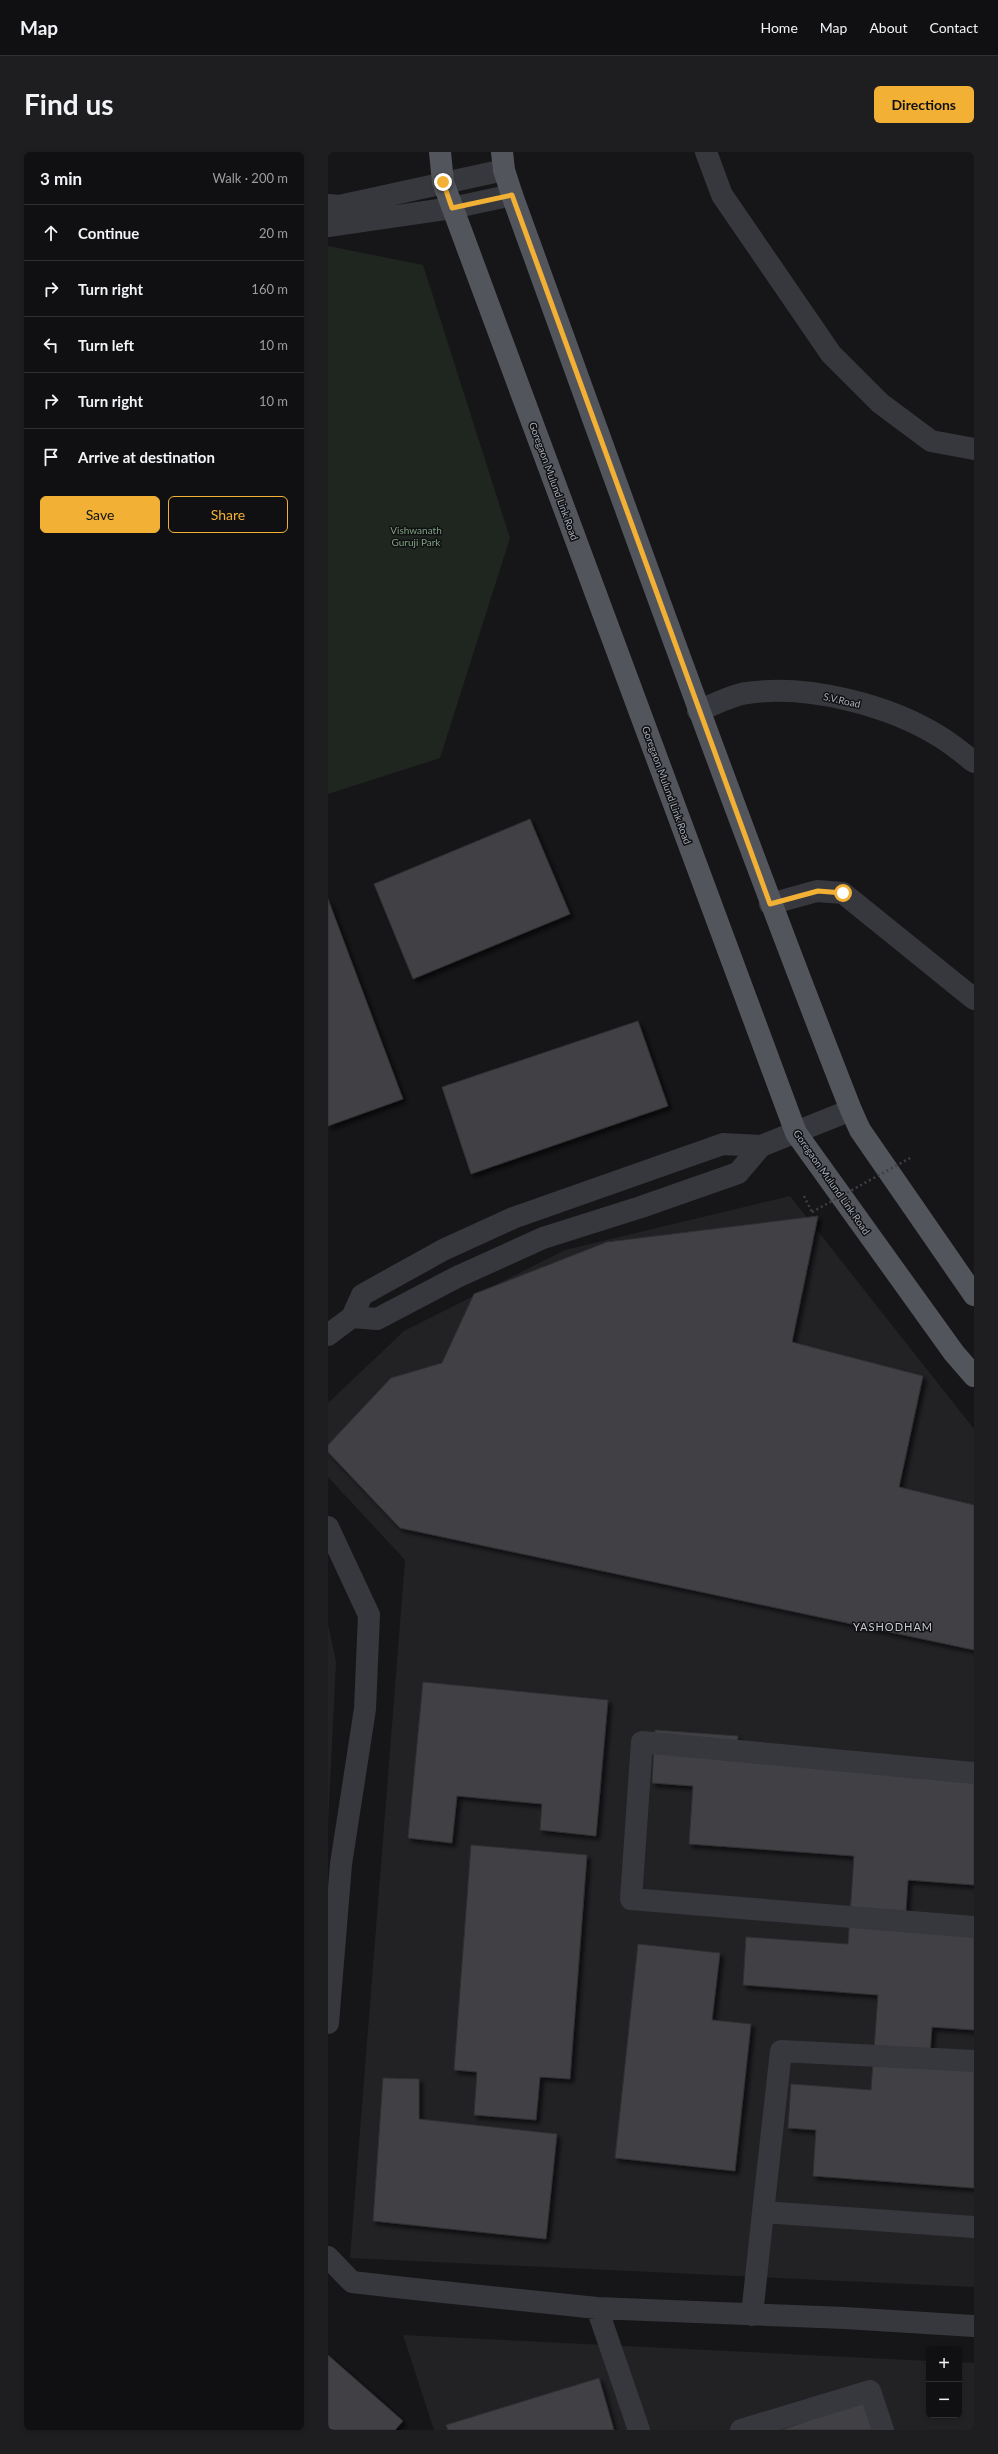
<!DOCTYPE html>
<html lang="en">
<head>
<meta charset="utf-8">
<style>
	:root { --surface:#101012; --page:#1e1e20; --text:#f1f3f6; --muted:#9c9d9f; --line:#303032; --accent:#f2b134 }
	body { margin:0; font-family:Lato,sans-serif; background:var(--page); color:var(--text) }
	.controls { position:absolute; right:12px; bottom:12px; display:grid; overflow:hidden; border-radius:6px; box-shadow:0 2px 6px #0003 }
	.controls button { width:36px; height:36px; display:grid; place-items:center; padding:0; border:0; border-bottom:1px solid var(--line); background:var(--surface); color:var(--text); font:20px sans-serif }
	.stop { position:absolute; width:12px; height:12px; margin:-9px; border:3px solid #f2b134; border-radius:50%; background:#fff }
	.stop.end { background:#f2b134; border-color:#fff; box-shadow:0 1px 4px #0008 }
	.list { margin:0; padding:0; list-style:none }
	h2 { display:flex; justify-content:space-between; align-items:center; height:52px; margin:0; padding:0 16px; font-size:17px }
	h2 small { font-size:13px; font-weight:400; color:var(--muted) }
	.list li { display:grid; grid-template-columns:26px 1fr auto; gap:12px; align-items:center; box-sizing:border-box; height:56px; padding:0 16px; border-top:1px solid var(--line) }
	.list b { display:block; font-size:15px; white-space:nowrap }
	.list em { font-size:13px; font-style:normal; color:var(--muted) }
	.actions { display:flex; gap:8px; padding:12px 16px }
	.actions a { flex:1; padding:9px 0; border:1px solid var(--accent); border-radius:6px; text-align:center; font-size:14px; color:var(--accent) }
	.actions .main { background:var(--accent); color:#111 }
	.icon { flex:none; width:22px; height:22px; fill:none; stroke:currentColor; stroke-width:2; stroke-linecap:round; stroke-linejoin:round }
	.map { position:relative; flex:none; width:646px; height:2278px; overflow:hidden; border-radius:6px }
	header { display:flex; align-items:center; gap:24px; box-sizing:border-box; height:56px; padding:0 20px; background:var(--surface); border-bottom:1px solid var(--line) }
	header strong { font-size:19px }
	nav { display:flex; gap:22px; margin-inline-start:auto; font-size:14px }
	.intro { display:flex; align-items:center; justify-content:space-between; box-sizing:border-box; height:96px; padding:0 24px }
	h1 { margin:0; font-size:28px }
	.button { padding:10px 18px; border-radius:6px; background:var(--accent); color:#111; font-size:14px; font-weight:700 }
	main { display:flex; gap:24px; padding:0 24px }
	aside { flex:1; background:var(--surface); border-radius:6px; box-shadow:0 2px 6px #0003 }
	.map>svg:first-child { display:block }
	.built { fill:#222225 }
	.green { fill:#1e261f }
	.building { fill:#404145; stroke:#303034; filter:url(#shadow) }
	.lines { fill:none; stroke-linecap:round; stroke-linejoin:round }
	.path { stroke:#3d3f44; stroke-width:2.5; stroke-dasharray:2 3; stroke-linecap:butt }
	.minor { stroke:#37383d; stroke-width:22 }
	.major { stroke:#53555c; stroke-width:22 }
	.path-bridge { stroke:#3d3f44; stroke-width:2.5; stroke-dasharray:2 3; stroke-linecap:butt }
	.route { stroke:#f2b134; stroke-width:5 }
	.labels { text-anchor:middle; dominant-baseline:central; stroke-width:3; stroke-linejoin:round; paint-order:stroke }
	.street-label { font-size:10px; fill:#a8adb8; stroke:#111113 }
	.park-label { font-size:10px; fill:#7fa381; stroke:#111113 }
	.neighbourhood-label { font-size:11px; letter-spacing:1px; fill:#c9ccd4; stroke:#111113 }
</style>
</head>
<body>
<header>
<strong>Map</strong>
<nav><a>Home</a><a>Map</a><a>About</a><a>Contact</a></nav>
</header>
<div class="intro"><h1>Find us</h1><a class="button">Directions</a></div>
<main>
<aside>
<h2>3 min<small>Walk · 200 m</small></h2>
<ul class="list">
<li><svg class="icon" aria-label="ahead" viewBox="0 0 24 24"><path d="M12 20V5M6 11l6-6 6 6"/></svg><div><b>Continue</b></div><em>20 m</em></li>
<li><svg class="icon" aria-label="right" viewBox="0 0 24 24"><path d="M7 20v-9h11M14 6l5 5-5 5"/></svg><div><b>Turn right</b></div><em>160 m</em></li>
<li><svg class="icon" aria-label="left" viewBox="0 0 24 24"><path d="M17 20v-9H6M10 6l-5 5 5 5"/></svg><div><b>Turn left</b></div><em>10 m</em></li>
<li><svg class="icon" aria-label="right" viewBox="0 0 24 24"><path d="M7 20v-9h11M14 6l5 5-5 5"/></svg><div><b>Turn right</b></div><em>10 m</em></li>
<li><svg class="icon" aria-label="arrive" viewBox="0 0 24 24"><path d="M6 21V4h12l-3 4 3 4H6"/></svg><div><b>Arrive at destination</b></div></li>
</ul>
<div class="actions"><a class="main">Save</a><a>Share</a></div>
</aside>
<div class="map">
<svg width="646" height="2278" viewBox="0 0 646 2278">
	<defs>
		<filter id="shadow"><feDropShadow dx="3.5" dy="3.5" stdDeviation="2" flood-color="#0009"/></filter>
	</defs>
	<rect width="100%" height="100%" fill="#161618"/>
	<path class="built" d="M462 1044 646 1277V2135L22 2106 77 1408 0 1325V1251L76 1179 237 1098Z
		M0 1472 8 1510 0 1673Z
		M75 2183 601 2209V2263H631V2210L646 2211V2278H106Z"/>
	<path class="green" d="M0 94 95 113 182 386 112 606 0 642Z"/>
	<path class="building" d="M202 667 242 762 85 827 46 732Z
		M0 747 75 947 0 974Z
		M310 869 340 954 143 1022 114 935Z
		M490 1064 464 1190 595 1224 571 1335 646 1353V1498L72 1376 0 1300V1293L63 1226 114 1211 146 1142 279 1090Z
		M95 1530 280 1548 268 1684 212 1678 214 1652 129 1644 124 1691 80 1686Z
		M327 1578 410 1584 409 1594 646 1612V1733L580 1728 577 1772 646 1777V1878L604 1875 601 1915 646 1919V2036L485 2024 488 1978 460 1976 463 1932 543 1938 550 1843 415 1833 418 1785 520 1792 526 1704 361 1692 365 1634 324 1631Z
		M143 1693 259 1703 242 1927 212 1925 208 1968 146 1963 149 1920 126 1918Z
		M310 1792 392 1801 384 1868 423 1872 407 2019 287 2006Z
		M55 1926 91 1927V1967L229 1982 218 2087 45 2069Z
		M0 2203 75 2269 67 2278H0Z
		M271 2226 286 2278H120L118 2273Z
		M537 2249 547 2278H453Z"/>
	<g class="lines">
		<path class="path" d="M476 1044 484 1060"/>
		<path class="minor" d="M378 0 394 43 503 202 552 251 603 289 646 297
			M0 53 11 54 176 18
			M0 74 124 56 184 43
			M370 559C386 553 403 543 419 541 480 532 562 553 614 586 625 593 636 602 646 610
			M442 752 489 739 515 741 646 847
			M24 1165 49 1167 129 1125 215 1086 313 1055 410 1021 433 994
			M0 1183 24 1165 34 1143 115 1098 185 1066 395 992 433 994 523 958
			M0 1375 41 1463 37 1557 13 1712 0 1871
			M646 1621 314 1590 303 1747 646 1775
			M435 2060 453 1899 646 1909
			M0 2105 24 2130 77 2136 269 2156 517 2166 646 2174
			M269 2156 311 2278
			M424 2163 435 2060 646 2075
			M413 2278 542 2239 555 2278"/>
		<path class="major" d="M112 0 115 30 468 981 626 1201 646 1224
			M174 0 176 18 184 43C295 349 404 655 523 958L532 978 646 1143"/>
		<path class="path-bridge" d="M484 1060 584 1005"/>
	</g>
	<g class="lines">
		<path class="route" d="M115 30 124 56 184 43 442 752 490 739 515 741"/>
	</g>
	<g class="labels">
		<g class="street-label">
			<text transform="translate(226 329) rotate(70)">Goregaon Mulund Link Road</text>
			<text transform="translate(514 548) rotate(13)">S.V.Road</text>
			<text transform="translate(339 633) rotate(70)">Goregaon Mulund Link Road</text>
			<text transform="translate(504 1030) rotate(55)">Goregaon Mulund Link Road</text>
		</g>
		<g class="park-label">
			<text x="88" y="378">Vishwanath<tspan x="88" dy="12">Guruji Park</tspan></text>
		</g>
		<g class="neighbourhood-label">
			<text x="565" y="1474">YASHODHAM</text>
		</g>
	</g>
</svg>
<div class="controls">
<button>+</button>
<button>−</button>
</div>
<div class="stop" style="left:515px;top:741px"></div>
<div class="stop end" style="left:115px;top:30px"></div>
</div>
</main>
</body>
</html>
